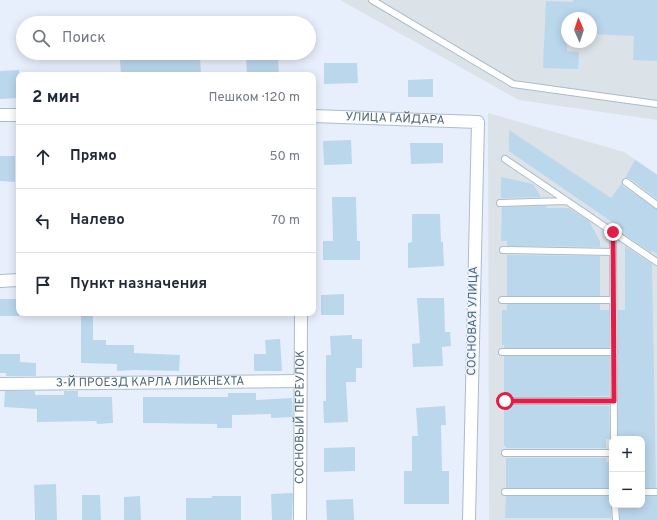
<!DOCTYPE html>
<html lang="ru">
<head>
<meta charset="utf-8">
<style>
	:root { --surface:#fff; --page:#f6f6f7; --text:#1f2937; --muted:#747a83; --line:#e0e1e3 }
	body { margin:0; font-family:Overpass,sans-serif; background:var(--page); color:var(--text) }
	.controls { position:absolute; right:12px; bottom:12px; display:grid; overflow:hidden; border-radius:8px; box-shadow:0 2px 10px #0003 }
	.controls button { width:36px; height:36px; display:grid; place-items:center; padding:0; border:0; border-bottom:1px solid var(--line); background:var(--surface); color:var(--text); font:20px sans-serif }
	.compass { position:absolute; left:561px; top:12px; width:36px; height:36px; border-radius:50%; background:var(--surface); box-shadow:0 2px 10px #0003; rotate:357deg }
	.stop { position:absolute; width:12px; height:12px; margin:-9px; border:3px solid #e11d48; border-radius:50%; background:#fff }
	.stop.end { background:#e11d48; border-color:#fff; box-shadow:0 1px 4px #0008 }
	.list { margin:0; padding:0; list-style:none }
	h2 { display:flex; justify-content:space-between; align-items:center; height:52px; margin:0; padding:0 16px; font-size:17px }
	h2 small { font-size:13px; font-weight:400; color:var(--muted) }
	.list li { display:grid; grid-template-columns:26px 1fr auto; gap:12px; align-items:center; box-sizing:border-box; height:64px; padding:0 16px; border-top:1px solid var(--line) }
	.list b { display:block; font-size:15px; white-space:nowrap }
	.list em { font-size:13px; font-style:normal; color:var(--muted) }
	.icon { flex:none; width:22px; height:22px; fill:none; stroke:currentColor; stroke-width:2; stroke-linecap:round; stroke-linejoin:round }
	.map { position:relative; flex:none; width:657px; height:520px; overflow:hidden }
	.search { position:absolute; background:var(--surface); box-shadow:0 2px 10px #0003; left:16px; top:16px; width:300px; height:44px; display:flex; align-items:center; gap:10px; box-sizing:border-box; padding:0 14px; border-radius:22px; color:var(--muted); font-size:15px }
	.panel { position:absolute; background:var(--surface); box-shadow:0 2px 10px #0003; left:16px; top:72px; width:300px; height:244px; border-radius:8px }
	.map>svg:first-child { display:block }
	.industrial { fill:#dbe2e8; fill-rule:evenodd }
	.building { fill:#bbd7ec }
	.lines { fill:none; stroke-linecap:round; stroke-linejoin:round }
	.lane-casing { stroke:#abbccc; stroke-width:8 }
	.street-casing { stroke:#abbccc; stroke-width:14 }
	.lane { stroke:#fff; stroke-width:6 }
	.street { stroke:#fff; stroke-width:12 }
	.route { stroke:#e11d48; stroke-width:5 }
	.labels { text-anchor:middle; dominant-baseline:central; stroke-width:3; stroke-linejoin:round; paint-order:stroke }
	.street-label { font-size:12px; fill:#4c6676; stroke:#eef4ff }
</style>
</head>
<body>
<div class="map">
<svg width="657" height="520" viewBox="0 0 657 520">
	<rect width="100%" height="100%" fill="#e8effc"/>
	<path class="industrial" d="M340 0H657V120L519 100ZM567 18H591V42H567Z
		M488 113 624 152 657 174V520H489ZM612 439H642V505H612Z"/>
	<path class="building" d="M573 0H657V61L633 60 634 36 591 34V18H567V51L579 52 578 69 543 68 546 1 573 2Z
		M278 56 279 75H247L246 57Z
		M200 57 201 75H121L120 60H147Z
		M324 63H357L358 83 324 84Z
		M19 70V98L0 99V71Z
		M433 79V97H408V80Z
		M509 130 611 198 622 183 623 186 657 209V254L651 250 652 253 625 235V231L509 151Z
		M351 140 352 164 324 165 323 141Z
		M410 143H443V163L411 164Z
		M0 156H15V182L0 181Z
		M635 160 657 175V199L629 178H625Z
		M501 177 533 184 541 197 501 198Z
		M332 197H356L357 241H360V260H323V241H333Z
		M546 206 547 208H569L589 221 600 241V247L507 246V241H501L502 207Z
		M412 214H440L441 242H443L444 266 408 268V243L412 242Z
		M625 246 652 264 656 488H642V439H618V310H625Z
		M507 255 600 256V296H507Z
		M344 294V315H321V295Z
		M417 298H444L445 332H450L451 346 442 347 443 366 413 367 412 344 420 343Z
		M0 299H19V316H0Z
		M507 304H600V310H609V348H504V345H502V310H507Z
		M81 313H93V340H106V345H134V353L180 355 179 371 135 370 117 371V364L81 363Z
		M352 335V339H362V368H356V382H346L348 422 324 423 323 401H326V355H331L330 336Z
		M280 339 282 371H254V354H266L265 340Z
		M0 354H20V362L36 363V376H6V373H0Z
		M504 356H609V396L504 397Z
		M5 391H35V395H64V391H78V397H112L113 423 97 424 96 421 37 422V409L4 407Z
		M228 393H256V400L292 398 293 417 271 418V414L232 415V428H217V424L143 423V397H228Z
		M504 405 609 406 610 439H606V448H506V446H504Z
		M445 406 446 425H441L442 471H449V504H404V471H412V436H418L416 408Z
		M355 447V471L324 472V448Z
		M506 458H606V462H612V488H506Z
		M56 484 57 520H35L34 485Z
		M293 493 292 520H272L271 494Z
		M82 495H100L101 520H82Z
		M140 496 141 520H124V497Z
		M212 496H241V520H186V498H212Z
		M506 496H612L611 505V518H505Z
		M642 496H657V520H620V505H642Z
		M353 499 354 520H327L326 500Z"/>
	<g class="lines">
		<defs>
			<path id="lane" d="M372 0 513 84 657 104
				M505 159 657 262
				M626 182 657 205
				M500 203 566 201
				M613 232 614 439
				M503 250 613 252
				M502 300H613
				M502 352H614
				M505 401H614
				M505 453H612
				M505 492H612
				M642 492H657
				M615 505 616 520"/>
			<g id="street">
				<path d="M0 115H19"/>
				<path id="s1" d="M313 116 478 122 469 520"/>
				<path d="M0 281 19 280"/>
				<path id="s2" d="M0 384 300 381"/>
				<path id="s3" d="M300 520 301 313"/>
			</g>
		</defs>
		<use href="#lane" class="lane-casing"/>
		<use href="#street" class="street-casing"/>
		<use href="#lane" class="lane"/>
		<use href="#street" class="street"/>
	</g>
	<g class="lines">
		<path class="route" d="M505 401H614L613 232"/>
	</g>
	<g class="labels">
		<g class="street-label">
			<text stroke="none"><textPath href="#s1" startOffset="82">УЛИЦА ГАЙДАРА</textPath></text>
			<text transform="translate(473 321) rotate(-89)">СОСНОВАЯ УЛИЦА</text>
			<text stroke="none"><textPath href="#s2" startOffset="150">3-Й ПРОЕЗД КАРЛА ЛИБКНЕХТА</textPath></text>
			<text stroke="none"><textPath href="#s3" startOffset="103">СОСНОВЫЙ ПЕРЕУЛОК</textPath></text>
		</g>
	</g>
</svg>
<div class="controls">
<button>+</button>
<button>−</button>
</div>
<svg class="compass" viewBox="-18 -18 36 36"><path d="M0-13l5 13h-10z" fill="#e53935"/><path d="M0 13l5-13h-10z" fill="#747a83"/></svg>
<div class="stop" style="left:505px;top:401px"></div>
<div class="stop end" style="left:613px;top:232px"></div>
<div class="search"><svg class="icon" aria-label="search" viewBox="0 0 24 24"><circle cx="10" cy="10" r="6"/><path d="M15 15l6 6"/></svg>Поиск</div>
<section class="panel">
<h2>2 мин<small>Пешком · 120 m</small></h2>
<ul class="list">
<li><svg class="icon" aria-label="ahead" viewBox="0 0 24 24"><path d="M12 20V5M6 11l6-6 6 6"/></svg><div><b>Прямо</b></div><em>50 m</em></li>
<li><svg class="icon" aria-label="left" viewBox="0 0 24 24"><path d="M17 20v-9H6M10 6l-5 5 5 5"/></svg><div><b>Налево</b></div><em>70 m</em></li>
<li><svg class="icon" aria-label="arrive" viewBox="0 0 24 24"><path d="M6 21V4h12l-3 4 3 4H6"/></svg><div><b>Пункт назначения</b></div></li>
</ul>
</section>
</div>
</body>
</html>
